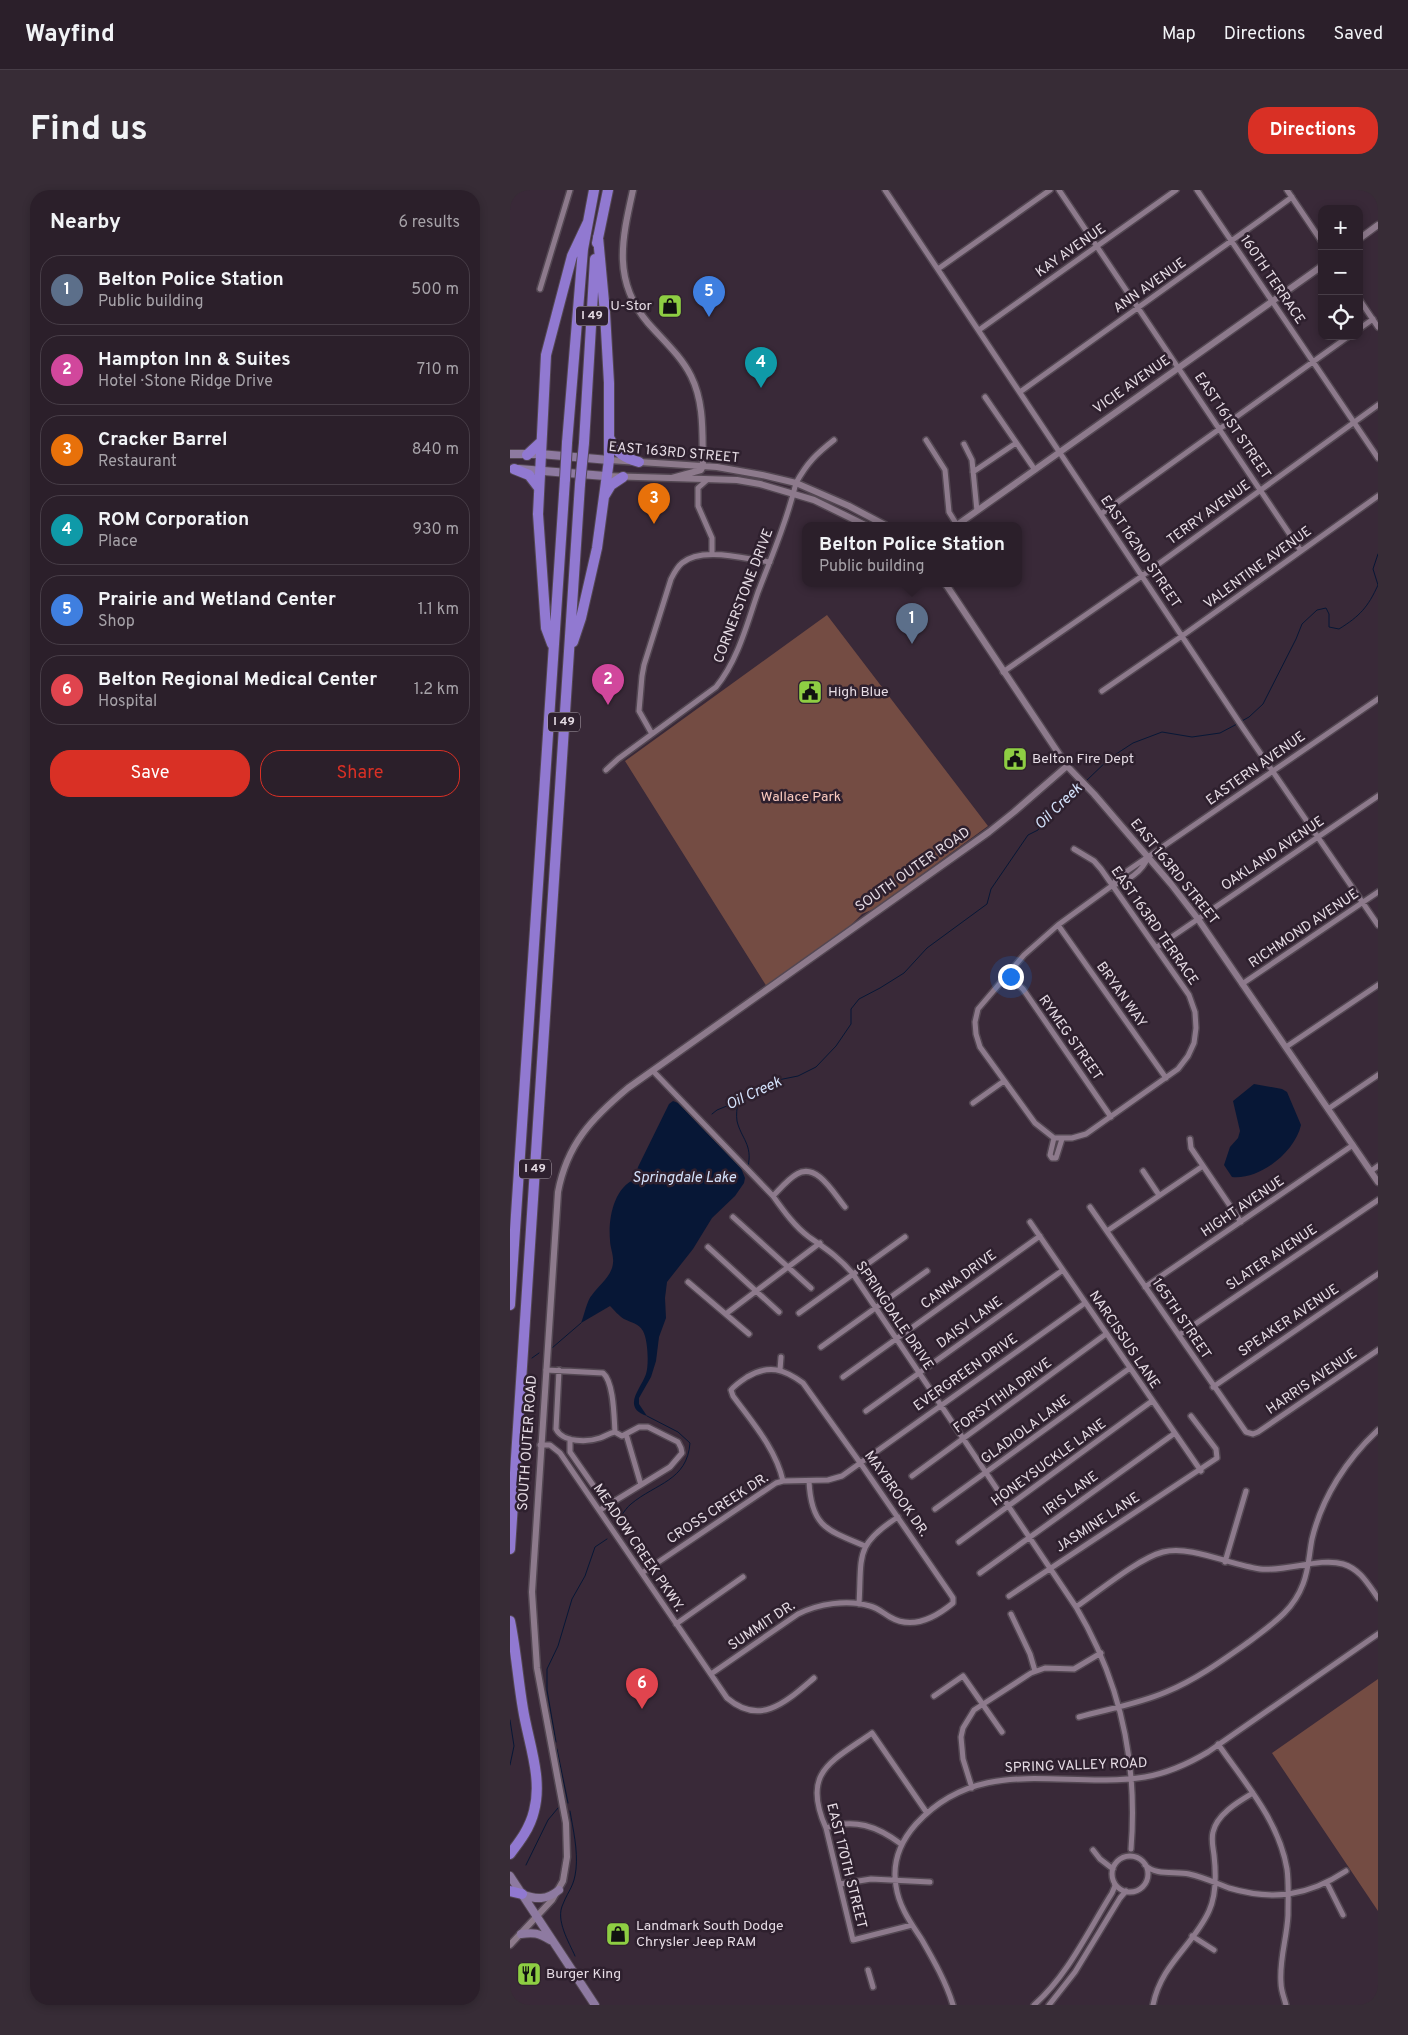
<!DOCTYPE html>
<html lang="en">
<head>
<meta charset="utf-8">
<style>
	:root { --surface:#2b1f2a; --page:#372c36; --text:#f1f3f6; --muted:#a6a2a8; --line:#473d47; --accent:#d93025 }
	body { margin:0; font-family:Overpass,sans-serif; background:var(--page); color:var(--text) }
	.controls { position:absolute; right:15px; top:15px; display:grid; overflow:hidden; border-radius:10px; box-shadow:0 2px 8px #0003 }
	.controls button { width:45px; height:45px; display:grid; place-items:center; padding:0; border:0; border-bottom:1px solid var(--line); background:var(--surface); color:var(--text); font:25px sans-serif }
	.you { position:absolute; left:500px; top:786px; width:18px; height:18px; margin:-12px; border:4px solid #fff; border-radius:50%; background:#1a73e8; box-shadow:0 0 0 8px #1a73e833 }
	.badge { display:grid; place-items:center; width:32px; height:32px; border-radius:50%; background:var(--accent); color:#fff; font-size:16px; font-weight:700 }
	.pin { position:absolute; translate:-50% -41px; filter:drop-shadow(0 1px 2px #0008) }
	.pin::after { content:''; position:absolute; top:26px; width:18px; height:15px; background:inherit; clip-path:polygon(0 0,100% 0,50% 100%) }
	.popup { position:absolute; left:292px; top:332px; width:220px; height:65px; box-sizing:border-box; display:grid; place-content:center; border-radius:10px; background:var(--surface); filter:drop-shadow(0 1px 4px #0005); font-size:16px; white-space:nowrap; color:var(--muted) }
	.popup b { font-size:19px; color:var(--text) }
	.popup::after { content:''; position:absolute; left:50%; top:100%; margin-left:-10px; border:10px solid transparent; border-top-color:var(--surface) }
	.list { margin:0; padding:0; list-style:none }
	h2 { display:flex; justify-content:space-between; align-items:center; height:65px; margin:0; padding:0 20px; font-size:21px }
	h2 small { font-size:16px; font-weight:400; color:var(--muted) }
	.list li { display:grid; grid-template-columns:32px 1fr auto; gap:15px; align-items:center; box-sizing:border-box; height:70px; margin:0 10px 10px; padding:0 10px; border:1px solid var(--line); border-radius:20px }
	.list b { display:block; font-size:19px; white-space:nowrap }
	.list p { margin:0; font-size:16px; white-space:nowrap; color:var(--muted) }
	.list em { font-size:16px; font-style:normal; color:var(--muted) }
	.actions { display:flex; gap:10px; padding:15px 20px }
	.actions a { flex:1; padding:11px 0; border:1px solid var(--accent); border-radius:20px; text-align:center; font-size:18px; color:var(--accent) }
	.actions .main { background:var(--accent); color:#fff }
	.icon { flex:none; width:28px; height:28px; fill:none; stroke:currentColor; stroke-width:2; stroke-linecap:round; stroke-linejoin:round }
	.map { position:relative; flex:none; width:868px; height:1815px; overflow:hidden; border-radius:20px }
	header { display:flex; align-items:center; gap:30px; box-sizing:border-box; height:70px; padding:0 25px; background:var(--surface); border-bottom:1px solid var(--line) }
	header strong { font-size:24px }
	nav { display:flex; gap:28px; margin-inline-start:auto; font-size:18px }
	.intro { display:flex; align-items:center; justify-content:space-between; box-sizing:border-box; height:120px; padding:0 30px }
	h1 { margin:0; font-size:35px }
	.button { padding:12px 22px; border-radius:20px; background:var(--accent); color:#fff; font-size:18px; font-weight:700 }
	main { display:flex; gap:30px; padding:0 30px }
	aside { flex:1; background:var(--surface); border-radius:20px; box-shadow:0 2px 8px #0003 }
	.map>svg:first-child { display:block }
	.green { fill:#744c43 }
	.water { fill:#071736 }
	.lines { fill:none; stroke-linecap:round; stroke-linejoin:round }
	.stream { stroke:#071736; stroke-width:1 }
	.minor-casing { stroke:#534752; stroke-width:8 }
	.tertiary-casing { stroke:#534752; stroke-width:9 }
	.secondary-casing { stroke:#534752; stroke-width:10 }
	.motorway-casing { stroke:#534752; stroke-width:12 }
	.minor { stroke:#8d7a8c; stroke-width:5 }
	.tertiary { stroke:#8d7a8c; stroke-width:6 }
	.secondary { stroke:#8e7aa1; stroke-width:8 }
	.motorway { stroke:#9179d1; stroke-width:10 }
	.motorway-bridge-casing { stroke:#534752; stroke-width:12; stroke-linecap:butt }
	.motorway-bridge { stroke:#9179d1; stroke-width:10 }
	.labels { text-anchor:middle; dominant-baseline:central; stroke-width:5; stroke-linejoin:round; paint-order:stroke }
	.shield { fill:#2e202e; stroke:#afa4ae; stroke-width:1 }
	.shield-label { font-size:12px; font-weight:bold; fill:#e6dce5 }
	.street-label { font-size:14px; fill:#e6dce5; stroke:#2e202e }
	.poi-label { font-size:14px; fill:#e6dce5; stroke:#2e202e; text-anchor:start }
	.park-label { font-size:14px; fill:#fbcbc0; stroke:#2e202e }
	.water-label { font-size:15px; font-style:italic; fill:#d4e2fc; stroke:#2e202e }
</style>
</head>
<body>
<header>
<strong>Wayfind</strong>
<nav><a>Map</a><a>Directions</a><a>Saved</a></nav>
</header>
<div class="intro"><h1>Find us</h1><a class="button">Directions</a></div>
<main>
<aside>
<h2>Nearby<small>6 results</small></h2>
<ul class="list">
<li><span class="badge" style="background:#5c6f8a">1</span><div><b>Belton Police Station</b><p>Public building</p></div><em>500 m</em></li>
<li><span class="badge" style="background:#d1479c">2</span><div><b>Hampton Inn &amp; Suites</b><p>Hotel · Stone Ridge Drive</p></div><em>710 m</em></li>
<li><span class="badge" style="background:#e8710a">3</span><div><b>Cracker Barrel</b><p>Restaurant</p></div><em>840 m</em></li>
<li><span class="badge" style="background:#0f9aa8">4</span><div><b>ROM Corporation</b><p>Place</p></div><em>930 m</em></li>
<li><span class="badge" style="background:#3f7fe0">5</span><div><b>Prairie and Wetland Center</b><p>Shop</p></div><em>1.1 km</em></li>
<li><span class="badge" style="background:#e0444e">6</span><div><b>Belton Regional Medical Center</b><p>Hospital</p></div><em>1.2 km</em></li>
</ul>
<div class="actions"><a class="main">Save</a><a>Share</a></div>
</aside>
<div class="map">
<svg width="868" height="1815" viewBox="0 0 868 1815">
	<rect width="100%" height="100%" fill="#392938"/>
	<path class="green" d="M317 425 478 636 366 718 352 724 337 739 257 797 115 571Z
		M868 1489V1721L762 1563Z"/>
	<path class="water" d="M744 894 772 899 777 902 791 935C785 962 750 990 722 987L714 975 720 957 728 948 730 941 723 911Z
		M163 911 168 913 231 978 235 988 234 993 225 1006 202 1028 183 1059 157 1092 155 1108 156 1128 149 1147 146 1171 141 1187 129 1208V1214L137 1226C111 1217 131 1199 136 1184 139 1175 138 1150 133 1141 128 1133 122 1133 114 1129 109 1126 104 1120 100 1116L71 1133C74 1126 77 1110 82 1105 89 1095 102 1086 103 1073 104 1066 100 1057 100 1050 98 1028 104 998 125 989L128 977 159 914Z"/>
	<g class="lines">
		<path class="stream" d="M730 532 739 527 753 514 786 449 792 434 807 420 816 418 819 424V437L829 439C850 426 858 417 868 395L863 379 868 364
			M575 592 600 568 623 553 652 542 682 547 710 543 727 534
			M228 911C227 918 226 925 227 931 231 948 243 955 238 976
			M202 924 207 920 241 906 268 890 288 886 306 877 326 856 341 834V819L349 809 370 798 394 783 417 758 477 714 481 699 518 645 528 640 536 629 572 595
			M42 1158 71 1133
			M22 1168 29 1163
			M112 1337 111 1326C114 1322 117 1317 121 1314 146 1293 177 1291 180 1253L168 1242 137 1226
			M46 1552 37 1500V1479L48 1456 62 1409 75 1386 85 1357 97 1349
			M47 1559 58 1613
			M0 1575 4 1556 0 1530
			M60 1621C63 1639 68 1660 66 1679 64 1697 59 1699 53 1714 45 1730 59 1752 65 1766
			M16 1675 38 1630 48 1618"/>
		<defs>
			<path id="minor" d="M375 0 733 538 868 735
				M549 0 791 361
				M687 0 868 268
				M777 0 812 52
				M428 79 540 0
				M30 99 60 0
				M849 109 868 137
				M849 139 863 129
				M469 140 666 0
				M510 202 752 29 782 7
				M475 207 525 280
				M416 250 435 280 439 322 447 335
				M454 254 462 270 467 321
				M463 282 506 253
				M197 290 188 298V316L202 348V364
				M591 324 839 146
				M493 482 632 386 868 215
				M592 501 672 446 868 306
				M142 544 129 521 132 486 134 475 161 389C164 383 167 377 172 373 192 356 235 369 260 372
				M96 580 108 569 206 497C228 470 237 434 248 402 262 366 277 330 286 293 297 273 306 264 324 250
				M564 659 584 671 591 679 679 805 685 822 686 838 684 853 678 866 668 879 576 944 562 948H544L525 933 470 857 466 844 465 832 468 819 514 765 548 735 603 695 607 688 868 509
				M603 695C617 692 633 681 638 667
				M548 735 656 888
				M647 757 868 606
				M497 785 513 799 601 927
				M732 794 868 702
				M776 857 868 795
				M143 881 263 1006C273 1020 285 1037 299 1047 316 1059 329 1067 343 1084L566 1417C610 1491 628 1573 621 1659
				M463 913 494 891
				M818 919 868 885
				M544 948 540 965 542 968H546L552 949
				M680 949 681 958 731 1032
				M633 981 649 1005
				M861 981 868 976
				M263 1006C270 999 278 989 287 984 307 972 324 1004 335 1017
				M580 1017 736 1242 743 1244 748 1242 868 1160
				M223 1027 301 1098
				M520 1032 691 1281
				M597 1041 693 976
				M198 1057 269 1122
				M178 1092 239 1144
				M635 1097 843 955
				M217 1123 310 1053
				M289 1123 395 1047
				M669 1145 868 1010
				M311 1157 417 1081
				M36 1180 93 1183C104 1192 104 1228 105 1242L112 1246 129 1237H138L168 1252 171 1258 172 1263 160 1277 90 1320
				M49 1180 46 1239C53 1253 78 1252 90 1248 96 1246 99 1243 105 1242
				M270 1180 271 1167
				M333 1187 530 1046
				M703 1197 868 1084
				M356 1221 553 1080
				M116 1244 131 1295
				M60 1249V1262L83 1295
				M30 1255H40L50 1263 217 1508C251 1537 277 1511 304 1488
				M402 1286 596 1144
				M299 1291C301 1336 316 1340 355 1356
				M425 1319 620 1178
				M449 1352 642 1211
				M715 1372 736 1301
				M132 1383 266 1293 273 1291 318 1290 332 1286 575 1113
				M470 1383 665 1243
				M499 1406 707 1268 706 1259 681 1226
				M349 1414C352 1366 344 1355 388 1327
				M566 1417C588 1402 629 1368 653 1362 681 1355 720 1375 750 1379 776 1382 810 1367 833 1374 850 1379 858 1394 868 1408
				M501 1424 520 1464 525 1481
				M166 1434 233 1387
				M201 1484 288 1424C308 1414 337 1409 360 1416 368 1418 373 1423 380 1427 402 1440 425 1428 443 1413V1408L439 1402 351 1274 293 1193C274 1179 259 1174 237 1187 231 1191 225 1195 221 1200L223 1206C242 1232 266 1259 273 1291
				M424 1506 453 1486 492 1542
				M569 1527C598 1519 628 1514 656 1502 687 1489 713 1470 740 1451 762 1434 783 1421 793 1394 799 1379 799 1364 802 1349 812 1307 837 1269 868 1240
				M708 1554C735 1593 769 1631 777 1679 779 1694 778 1710 778 1725 777 1748 769 1770 771 1793 771 1801 774 1807 776 1815
				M462 1598 453 1569 451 1547 453 1538 464 1520 521 1483 535 1478 564 1479 591 1463
				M316 1638C344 1628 367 1636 391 1654
				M583 1660 590 1669 603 1679
				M602 1684a18 18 0 1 1 36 0a18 18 0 1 1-36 0Z
				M635 1675C646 1686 665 1681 679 1684 693 1687 706 1693 719 1698 763 1711 798 1706 836 1681
				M817 1693 833 1725
				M330 1694 361 1689 420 1692
				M402 1735 343 1750 316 1638C291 1582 321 1572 362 1543L417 1623
				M682 1746 704 1760
				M358 1780 363 1797
				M443 1815C436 1792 424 1771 412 1750 401 1733 389 1717 386 1696 382 1673 390 1652 406 1634 471 1563 553 1600 635 1587 658 1583 678 1574 698 1562L868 1444
				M524 1815C558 1785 578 1741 602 1703L605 1696 604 1692
				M539 1815 565 1782 610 1708 616 1701
				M643 1815C651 1774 683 1756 699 1721 707 1704 706 1683 704 1665 703 1657 701 1650 703 1642 707 1624 728 1612 743 1603"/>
			<path id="tertiary" d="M123 0C112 49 102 91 138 133 153 150 171 166 181 186 195 214 192 246 193 276L191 280 162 288
				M849 49 868 35
				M99 270 207 277 252 285 286 293 339 316 375 335
				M95 286 227 290 250 294 304 310 355 335
				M447 335 812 76
				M435 393 557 576 584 604 661 694 688 729 868 992
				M0 1755 42 1710 53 1691 57 1667 56 1633 27 1478 22 1402 48 1002C57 954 82 928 118 898L479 642 504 622 557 576"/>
			<path id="secondary" d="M0 264H30L99 270
				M9 279 95 286
				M0 1686 85 1815
				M12 1704C26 1710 37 1710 49 1700
				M11 1744C23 1742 29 1743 40 1750"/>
			<path id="motorway" d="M87 53 98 0
				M100 249C106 263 115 268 129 272
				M57 253 73 59 84 0
				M74 253 85 69
				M17 265 31 252
				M4 279 19 285 29 298
				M95 305 101 295 113 287
				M63 452 71 428 87 358 99 270V193L95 123 88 47
				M42 454 36 438 28 324 36 165 62 66 78 32
				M0 1115 55 289
				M0 1359 70 294
				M0 1431C6 1460 8 1490 13 1519 18 1551 33 1588 24 1621 20 1638 10 1651 0 1664
				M0 1701 12 1704"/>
		</defs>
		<use href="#minor" class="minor-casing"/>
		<use href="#tertiary" class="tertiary-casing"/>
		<use href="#secondary" class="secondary-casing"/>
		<use href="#motorway" class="motorway-casing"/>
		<use href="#minor" class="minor"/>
		<use href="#tertiary" class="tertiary"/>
		<use href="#secondary" class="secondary"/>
		<use href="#motorway" class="motorway"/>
		<defs>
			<path id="motorway-bridge" d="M55 289 57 253
				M70 294 74 253"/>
		</defs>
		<use href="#motorway-bridge" class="motorway-bridge-casing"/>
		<use href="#motorway-bridge" class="motorway-bridge"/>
	</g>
	<defs>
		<symbol id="shop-square" viewBox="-11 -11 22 22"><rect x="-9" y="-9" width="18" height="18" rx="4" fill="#8ece43" stroke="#2e202e"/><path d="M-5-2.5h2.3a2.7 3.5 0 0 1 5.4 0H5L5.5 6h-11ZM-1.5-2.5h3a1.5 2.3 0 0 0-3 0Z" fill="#111"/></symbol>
		<symbol id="civic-square" viewBox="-11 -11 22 22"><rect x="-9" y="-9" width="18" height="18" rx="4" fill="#8ece43" stroke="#2e202e"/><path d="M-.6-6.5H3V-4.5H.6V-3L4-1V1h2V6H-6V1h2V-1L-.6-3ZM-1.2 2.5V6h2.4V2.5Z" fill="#111"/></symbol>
		<symbol id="restaurant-square" viewBox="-11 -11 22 22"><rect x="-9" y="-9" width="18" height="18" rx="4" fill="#8ece43" stroke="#2e202e"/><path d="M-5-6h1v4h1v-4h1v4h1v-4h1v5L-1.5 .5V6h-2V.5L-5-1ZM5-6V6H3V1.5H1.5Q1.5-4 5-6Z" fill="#111"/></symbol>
	</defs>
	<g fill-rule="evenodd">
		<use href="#shop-square" x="146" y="102" width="28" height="28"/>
		<use href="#civic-square" x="286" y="488" width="28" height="28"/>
		<use href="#civic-square" x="491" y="555" width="28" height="28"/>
		<use href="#shop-square" x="94" y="1730" width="28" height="28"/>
		<use href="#restaurant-square" x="5" y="1770" width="28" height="28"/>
	</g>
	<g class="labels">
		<g class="shield">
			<rect x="66" y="116.5" width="32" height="19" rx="4"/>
			<rect x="38" y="522.5" width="32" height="19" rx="4"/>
			<rect x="9" y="969.5" width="32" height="19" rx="4"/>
		</g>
		<g class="shield-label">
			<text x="82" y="126">I 49</text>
			<text x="54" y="532">I 49</text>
			<text x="25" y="979">I 49</text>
		</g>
		<g class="street-label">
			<text transform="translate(561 61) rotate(-35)">KAY AVENUE</text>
			<text transform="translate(762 90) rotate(56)">160TH TERRACE</text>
			<text transform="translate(640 96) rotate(-35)">ANN AVENUE</text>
			<text transform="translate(622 195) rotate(-35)">VICIE AVENUE</text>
			<text transform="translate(722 236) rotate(56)">EAST 161ST STREET</text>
			<text transform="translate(164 263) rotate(5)">EAST 163RD STREET</text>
			<text transform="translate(699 323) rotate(-36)">TERRY AVENUE</text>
			<text transform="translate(630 362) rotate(56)">EAST 162ND STREET</text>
			<text transform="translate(748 378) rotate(-36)">VALENTINE AVENUE</text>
			<text transform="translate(234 406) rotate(-69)">CORNERSTONE DRIVE</text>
			<text transform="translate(746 579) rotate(-35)">EASTERN AVENUE</text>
			<text transform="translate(763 664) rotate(-34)">OAKLAND AVENUE</text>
			<text transform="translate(403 680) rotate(-35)">SOUTH OUTER ROAD</text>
			<text transform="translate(664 682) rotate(51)">EAST 163RD STREET</text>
			<text transform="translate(644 736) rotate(55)">EAST 163RD TERRACE</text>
			<text transform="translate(794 739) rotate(-34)">RICHMOND AVENUE</text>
			<text transform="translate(611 805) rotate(55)">BRYAN WAY</text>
			<text transform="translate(560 848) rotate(55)">RYMEG STREET</text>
			<text transform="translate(733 1017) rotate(-34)">HIGHT AVENUE</text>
			<text transform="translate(762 1068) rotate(-34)">SLATER AVENUE</text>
			<text transform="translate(449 1090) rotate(-36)">CANNA DRIVE</text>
			<text transform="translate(384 1126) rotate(56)">SPRINGDALE DRIVE</text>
			<text transform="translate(671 1129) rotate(56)">165TH STREET</text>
			<text transform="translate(779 1131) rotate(-34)">SPEAKER AVENUE</text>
			<text transform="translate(460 1133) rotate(-36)">DAISY LANE</text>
			<text transform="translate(614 1150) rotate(56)">NARCISSUS LANE</text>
			<text transform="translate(456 1183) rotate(-35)">EVERGREEN DRIVE</text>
			<text transform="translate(802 1192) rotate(-34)">HARRIS AVENUE</text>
			<text transform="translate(493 1206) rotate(-36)">FORSYTHIA DRIVE</text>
			<text transform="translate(516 1240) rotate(-36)">GLADIOLA LANE</text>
			<text transform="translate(18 1253) rotate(-86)">SOUTH OUTER ROAD</text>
			<text transform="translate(539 1273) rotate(-36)">HONEYSUCKLE LANE</text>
			<text transform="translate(386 1304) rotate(55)">MAYBROOK DR.</text>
			<text transform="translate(561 1304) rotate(-36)">IRIS LANE</text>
			<text transform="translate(208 1319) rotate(-33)">CROSS CREEK DR.</text>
			<text transform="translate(588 1333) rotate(-33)">JASMINE LANE</text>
			<text transform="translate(128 1358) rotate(56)">MEADOW CREEK PKWY.</text>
			<text transform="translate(252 1436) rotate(-34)">SUMMIT DR.</text>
			<text transform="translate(566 1576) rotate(-2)">SPRING VALLEY ROAD</text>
			<text transform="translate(336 1676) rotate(76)">EAST 170TH STREET</text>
		</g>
		<g class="poi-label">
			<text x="142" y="116" text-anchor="end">U-Stor</text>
			<text x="318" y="502">High Blue</text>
			<text x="522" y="569">Belton Fire Dept</text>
			<text x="126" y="1736">Landmark South Dodge<tspan x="126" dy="16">Chrysler Jeep RAM</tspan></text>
			<text x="36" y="1784">Burger King</text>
		</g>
		<g class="park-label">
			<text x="291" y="607">Wallace Park</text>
		</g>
		<g class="water-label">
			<text transform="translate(549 617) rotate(-44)">Oil Creek</text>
			<text transform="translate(244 904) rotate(-25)">Oil Creek</text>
			<text x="174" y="988">Springdale Lake</text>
		</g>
	</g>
</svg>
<div class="controls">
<button>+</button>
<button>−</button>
<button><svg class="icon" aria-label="locate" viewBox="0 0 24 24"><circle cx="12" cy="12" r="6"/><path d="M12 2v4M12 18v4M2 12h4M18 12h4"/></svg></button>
</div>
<div class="you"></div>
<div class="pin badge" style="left:402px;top:454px;background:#5c6f8a">1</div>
<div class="popup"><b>Belton Police Station</b>Public building</div>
<div class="pin badge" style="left:98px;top:515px;background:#d1479c">2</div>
<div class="pin badge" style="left:144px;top:334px;background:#e8710a">3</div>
<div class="pin badge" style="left:251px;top:198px;background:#0f9aa8">4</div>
<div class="pin badge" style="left:199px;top:127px;background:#3f7fe0">5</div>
<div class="pin badge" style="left:132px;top:1519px;background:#e0444e">6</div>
</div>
</main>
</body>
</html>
